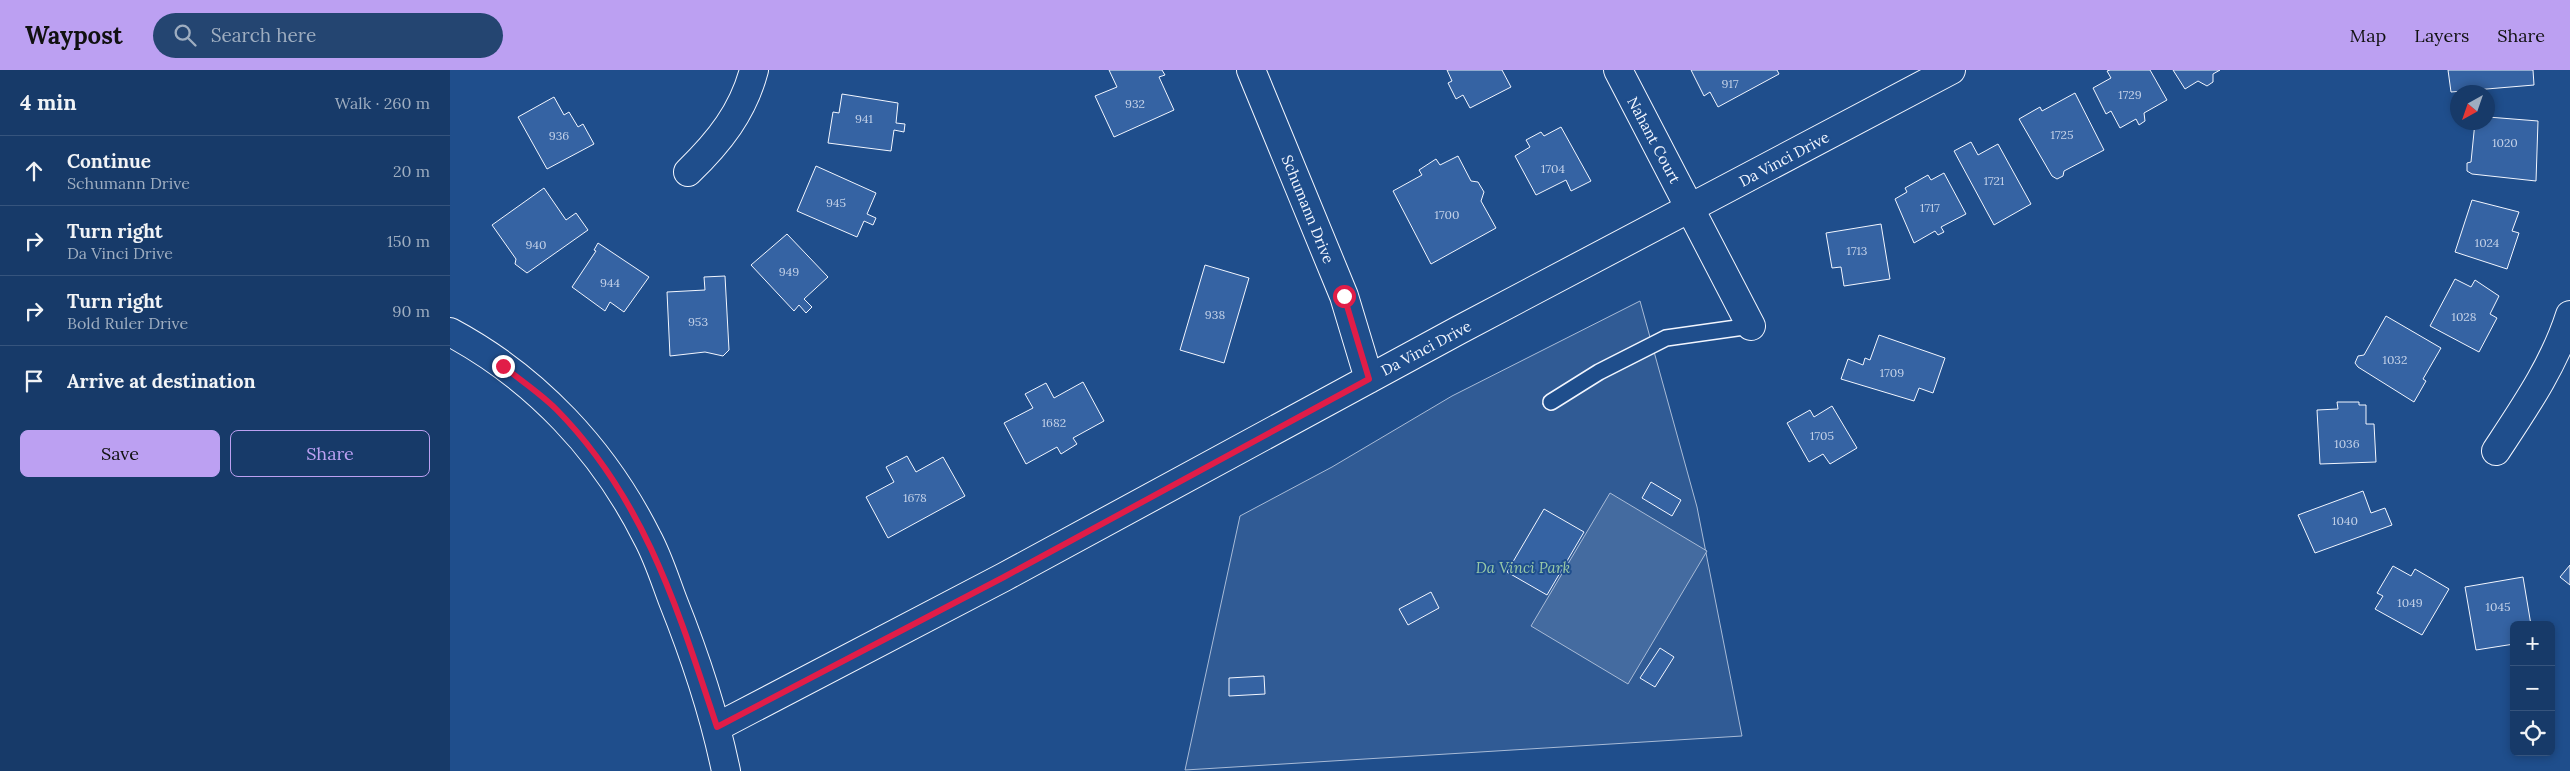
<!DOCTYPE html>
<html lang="en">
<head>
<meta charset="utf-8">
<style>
	:root { --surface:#173a69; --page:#244571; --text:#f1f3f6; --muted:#9eadc0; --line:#36547d; --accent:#bca0f2 }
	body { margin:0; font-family:Lora,serif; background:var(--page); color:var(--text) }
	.controls { position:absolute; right:15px; bottom:15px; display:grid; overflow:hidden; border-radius:8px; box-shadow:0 2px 8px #0003 }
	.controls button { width:45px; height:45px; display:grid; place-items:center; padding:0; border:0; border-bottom:1px solid var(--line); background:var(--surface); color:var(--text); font:25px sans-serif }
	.compass { position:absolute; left:2000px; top:15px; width:45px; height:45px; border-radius:50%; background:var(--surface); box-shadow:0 2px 8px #0003; rotate:220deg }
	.stop { position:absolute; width:15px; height:15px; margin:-11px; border:4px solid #e11d48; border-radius:50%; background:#fff }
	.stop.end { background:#e11d48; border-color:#fff; box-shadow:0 1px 5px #0008 }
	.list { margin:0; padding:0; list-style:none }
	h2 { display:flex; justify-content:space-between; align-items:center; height:65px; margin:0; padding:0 20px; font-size:21px }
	h2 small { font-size:16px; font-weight:400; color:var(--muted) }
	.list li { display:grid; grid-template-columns:32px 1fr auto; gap:15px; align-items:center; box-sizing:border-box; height:70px; padding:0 20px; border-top:1px solid var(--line) }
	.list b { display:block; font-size:19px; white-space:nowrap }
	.list p { margin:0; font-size:16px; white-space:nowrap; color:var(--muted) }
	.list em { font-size:16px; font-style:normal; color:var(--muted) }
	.actions { display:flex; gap:10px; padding:15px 20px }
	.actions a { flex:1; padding:11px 0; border:1px solid var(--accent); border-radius:8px; text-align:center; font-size:18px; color:var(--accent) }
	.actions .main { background:var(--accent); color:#111 }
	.icon { flex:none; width:28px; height:28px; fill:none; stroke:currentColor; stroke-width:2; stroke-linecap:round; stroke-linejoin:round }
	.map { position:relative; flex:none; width:2120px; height:701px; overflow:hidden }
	header { display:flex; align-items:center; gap:30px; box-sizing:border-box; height:70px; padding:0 25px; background:var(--accent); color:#111 }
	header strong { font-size:24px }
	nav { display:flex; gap:28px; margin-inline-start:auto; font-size:18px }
	.search { width:350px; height:45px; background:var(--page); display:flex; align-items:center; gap:12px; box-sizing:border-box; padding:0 18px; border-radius:28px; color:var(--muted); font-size:19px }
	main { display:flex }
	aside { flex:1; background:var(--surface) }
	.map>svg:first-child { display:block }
	.green { fill:#305b95; stroke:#a8bbd7 }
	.water { fill:#446ba0; stroke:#a8bbd7 }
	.building { fill:#3563a3; stroke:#f2f6ff }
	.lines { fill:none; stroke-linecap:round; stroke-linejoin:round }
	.lane-casing { stroke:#f2f6ff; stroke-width:18 }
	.street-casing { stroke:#f2f6ff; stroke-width:30 }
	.secondary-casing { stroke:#f2f6ff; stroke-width:30 }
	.lane { stroke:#1f4e8c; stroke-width:15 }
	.street { stroke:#1f4e8c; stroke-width:28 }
	.secondary { stroke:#1f4e8c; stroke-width:28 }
	.route { stroke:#e11d48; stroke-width:6 }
	.labels { text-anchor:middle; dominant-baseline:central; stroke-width:4; stroke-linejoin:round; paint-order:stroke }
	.number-label { font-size:12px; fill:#c3d1e8 }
	.street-label { font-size:15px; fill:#f2f6ff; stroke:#1f4e8c }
	.park-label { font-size:15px; font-style:italic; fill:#97c8a6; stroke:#1f4e8c }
</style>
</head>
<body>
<header>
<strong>Waypost</strong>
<div class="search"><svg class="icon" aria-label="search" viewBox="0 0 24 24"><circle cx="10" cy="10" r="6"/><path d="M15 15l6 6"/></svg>Search here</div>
<nav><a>Map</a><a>Layers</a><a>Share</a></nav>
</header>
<main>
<aside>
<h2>4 min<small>Walk · 260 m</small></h2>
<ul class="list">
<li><svg class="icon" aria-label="ahead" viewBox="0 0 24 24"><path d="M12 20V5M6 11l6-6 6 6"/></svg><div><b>Continue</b><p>Schumann Drive</p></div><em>20 m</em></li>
<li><svg class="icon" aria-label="right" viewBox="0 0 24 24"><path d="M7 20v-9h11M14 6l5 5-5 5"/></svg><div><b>Turn right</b><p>Da Vinci Drive</p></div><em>150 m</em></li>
<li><svg class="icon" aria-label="right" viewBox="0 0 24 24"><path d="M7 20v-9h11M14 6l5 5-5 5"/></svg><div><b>Turn right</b><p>Bold Ruler Drive</p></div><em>90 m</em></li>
<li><svg class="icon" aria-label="arrive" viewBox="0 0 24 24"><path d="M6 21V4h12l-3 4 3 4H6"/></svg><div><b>Arrive at destination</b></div></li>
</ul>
<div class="actions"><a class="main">Save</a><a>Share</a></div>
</aside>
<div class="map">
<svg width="2120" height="701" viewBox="0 0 2120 701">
	<rect width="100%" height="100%" fill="#1f4e8c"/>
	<path class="green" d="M1190 231 1247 437 1292 666 735 700 790 446 882 397 1002 326Z"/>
	<path class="water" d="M1160 423 1257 481 1178 614 1081 556Z"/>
	<path class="building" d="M659 0H712L715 5 709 7 724 40 664 67 645 26 667 17Z
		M997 0H1052L1061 17 1020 38 1013 25 1006 29 998 13 1002 11Z
		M1241 0H1327L1329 4 1268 37 1260 22 1254 26Z
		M1660 0H1700L1717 30 1694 43 1695 51 1689 55 1686 49 1670 58 1661 41 1656 44 1643 18 1661 8 1657 1Z
		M1723 0H1770L1763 4V12L1757 16 1748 11 1735 19Z
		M1998 0H2083L2084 15 2001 22Z
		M1625 23 1654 80 1614 101 1613 106 1607 109 1602 106 1569 49 1590 37 1592 41Z
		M392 24 448 33 446 53 455 54 454 62 444 60 441 81 378 73 383 42 389 43Z
		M104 27 114 45 119 42 128 57 133 54 144 74 97 99 68 47Z
		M2038 47 2088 51 2086 111 2022 104 2017 101V93L2021 92 2025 52H2038Z
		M1111 57 1141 111 1121 121 1116 110 1086 125 1065 86 1080 77 1076 70 1091 62 1094 66Z
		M1521 72 1528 85 1548 74 1581 134 1544 155 1504 81Z
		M1008 86 1021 111 1028 112 1034 122 1031 131 1046 158 981 194 943 121 972 105 969 100 986 89 990 95Z
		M366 96 426 123 417 144 426 148 423 155 414 151 407 167 347 141Z
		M1494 103 1516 144 1491 157 1494 162 1488 165 1485 161 1464 173 1445 129 1457 122 1455 118 1478 105 1481 110Z
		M94 118 116 150 126 143 138 160 77 203 65 194 66 189 42 155Z
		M2022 130 2069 142 2062 161 2069 163 2057 199 2005 182Z
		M1431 154 1440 209 1394 216 1391 197 1382 198 1376 163Z
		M337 164 378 207 354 229 362 237 356 243 349 235 344 241 301 195Z
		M148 173 199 207 174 242 160 232 155 241 122 217 146 181 144 180Z
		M755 195 799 208 774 293 730 280Z
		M275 206 279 280 273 286 255 282 220 286 217 222 255 220 254 207Z
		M2005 209 2021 217 2025 210 2049 226 2040 244 2047 248 2029 282 1980 256Z
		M1936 246 1991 278 1973 309 1976 311 1964 332 1908 297 1905 293 1908 286 1914 285Z
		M1429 265 1495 288 1483 323 1469 318 1464 331 1391 309 1398 289 1413 295 1415 288 1420 290Z
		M633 312 654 351 623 368 627 374 611 384 607 377 576 394 554 353 583 338 575 324 596 313 604 328Z
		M1887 332H1909V335H1916V354H1924L1926 392 1870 394 1867 340 1888 339Z
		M1382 336 1407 378 1380 394 1373 384 1359 392 1337 353 1360 340 1364 347Z
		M457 386 466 402 493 387 515 426 438 468 416 427 444 412 436 397Z
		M1201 412 1231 430 1222 446 1192 428Z
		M1913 421 1921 443 1935 438 1942 455 1865 483 1848 445Z
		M1094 439 1134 462 1097 525 1057 502Z
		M2120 495V515L2110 507Z
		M1943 496 1961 506 1965 499 1999 519 1972 565 1925 539 1933 526 1927 523Z
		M2073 507 2081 555H2064V574L2026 580 2015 517Z
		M981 522 989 538 958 555 949 539Z
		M1210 578 1224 587 1205 617 1190 608Z
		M814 606 815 624 779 626V608Z"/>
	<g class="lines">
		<defs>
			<path id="lane" d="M1101 332 1149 302 1216 268 1301 256"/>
			<path id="street" d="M801 0 894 226 919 309
				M1168 0 1301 256
				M238 102C269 72 293 42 304 0
				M2046 381C2075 337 2104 295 2120 245
				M267 657 554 507 1009 260 1501 0"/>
			<path id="secondary" d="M0 262C86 308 154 381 197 467 208 487 215 510 223 531 245 586 264 643 276 701"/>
		</defs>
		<use href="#lane" class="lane-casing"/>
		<use href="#street" class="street-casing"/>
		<use href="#secondary" class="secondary-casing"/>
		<use href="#lane" class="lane"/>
		<use href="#street" class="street"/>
		<use href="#secondary" class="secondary"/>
	</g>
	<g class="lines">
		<path class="route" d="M53 296C70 310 90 323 106 339 195 429 228 540 267 657L554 507 919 309 894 226"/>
	</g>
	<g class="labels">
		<g class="number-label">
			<text x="1280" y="13">917</text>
			<text x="1680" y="24">1729</text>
			<text x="685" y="33">932</text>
			<text x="414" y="48">941</text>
			<text x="1612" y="64">1725</text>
			<text x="109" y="65">936</text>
			<text x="2055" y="72">1020</text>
			<text x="1103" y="98">1704</text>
			<text x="1544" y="110">1721</text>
			<text x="386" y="132">945</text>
			<text x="1480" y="137">1717</text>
			<text x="997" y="144">1700</text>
			<text x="2037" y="172">1024</text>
			<text x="86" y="174">940</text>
			<text x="1407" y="180">1713</text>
			<text x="339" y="201">949</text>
			<text x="160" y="212">944</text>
			<text x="765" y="244">938</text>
			<text x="2014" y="246">1028</text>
			<text x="248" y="251">953</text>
			<text x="1945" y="289">1032</text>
			<text x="1442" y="302">1709</text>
			<text x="604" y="352">1682</text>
			<text x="1372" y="365">1705</text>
			<text x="1897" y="373">1036</text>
			<text x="465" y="427">1678</text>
			<text x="1895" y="450">1040</text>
			<text x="1960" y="532">1049</text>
			<text x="2048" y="536">1045</text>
		</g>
		<g class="street-label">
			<text transform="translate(1204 70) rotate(62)">Nahant Court</text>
			<text transform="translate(1334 89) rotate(-28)">Da Vinci Drive</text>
			<text transform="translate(858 139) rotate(68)">Schumann Drive</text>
			<text transform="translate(976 278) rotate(-28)">Da Vinci Drive</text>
		</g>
		<g class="park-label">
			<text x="1073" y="497">Da Vinci Park</text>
		</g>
	</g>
</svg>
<div class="controls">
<button>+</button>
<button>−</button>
<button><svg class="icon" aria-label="locate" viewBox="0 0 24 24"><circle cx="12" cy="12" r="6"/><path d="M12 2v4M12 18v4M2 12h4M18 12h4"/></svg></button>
</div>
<svg class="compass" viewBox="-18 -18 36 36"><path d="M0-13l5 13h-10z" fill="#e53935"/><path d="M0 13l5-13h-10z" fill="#9eadc0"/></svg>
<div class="stop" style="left:894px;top:226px"></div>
<div class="stop end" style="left:53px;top:296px"></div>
</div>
</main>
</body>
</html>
